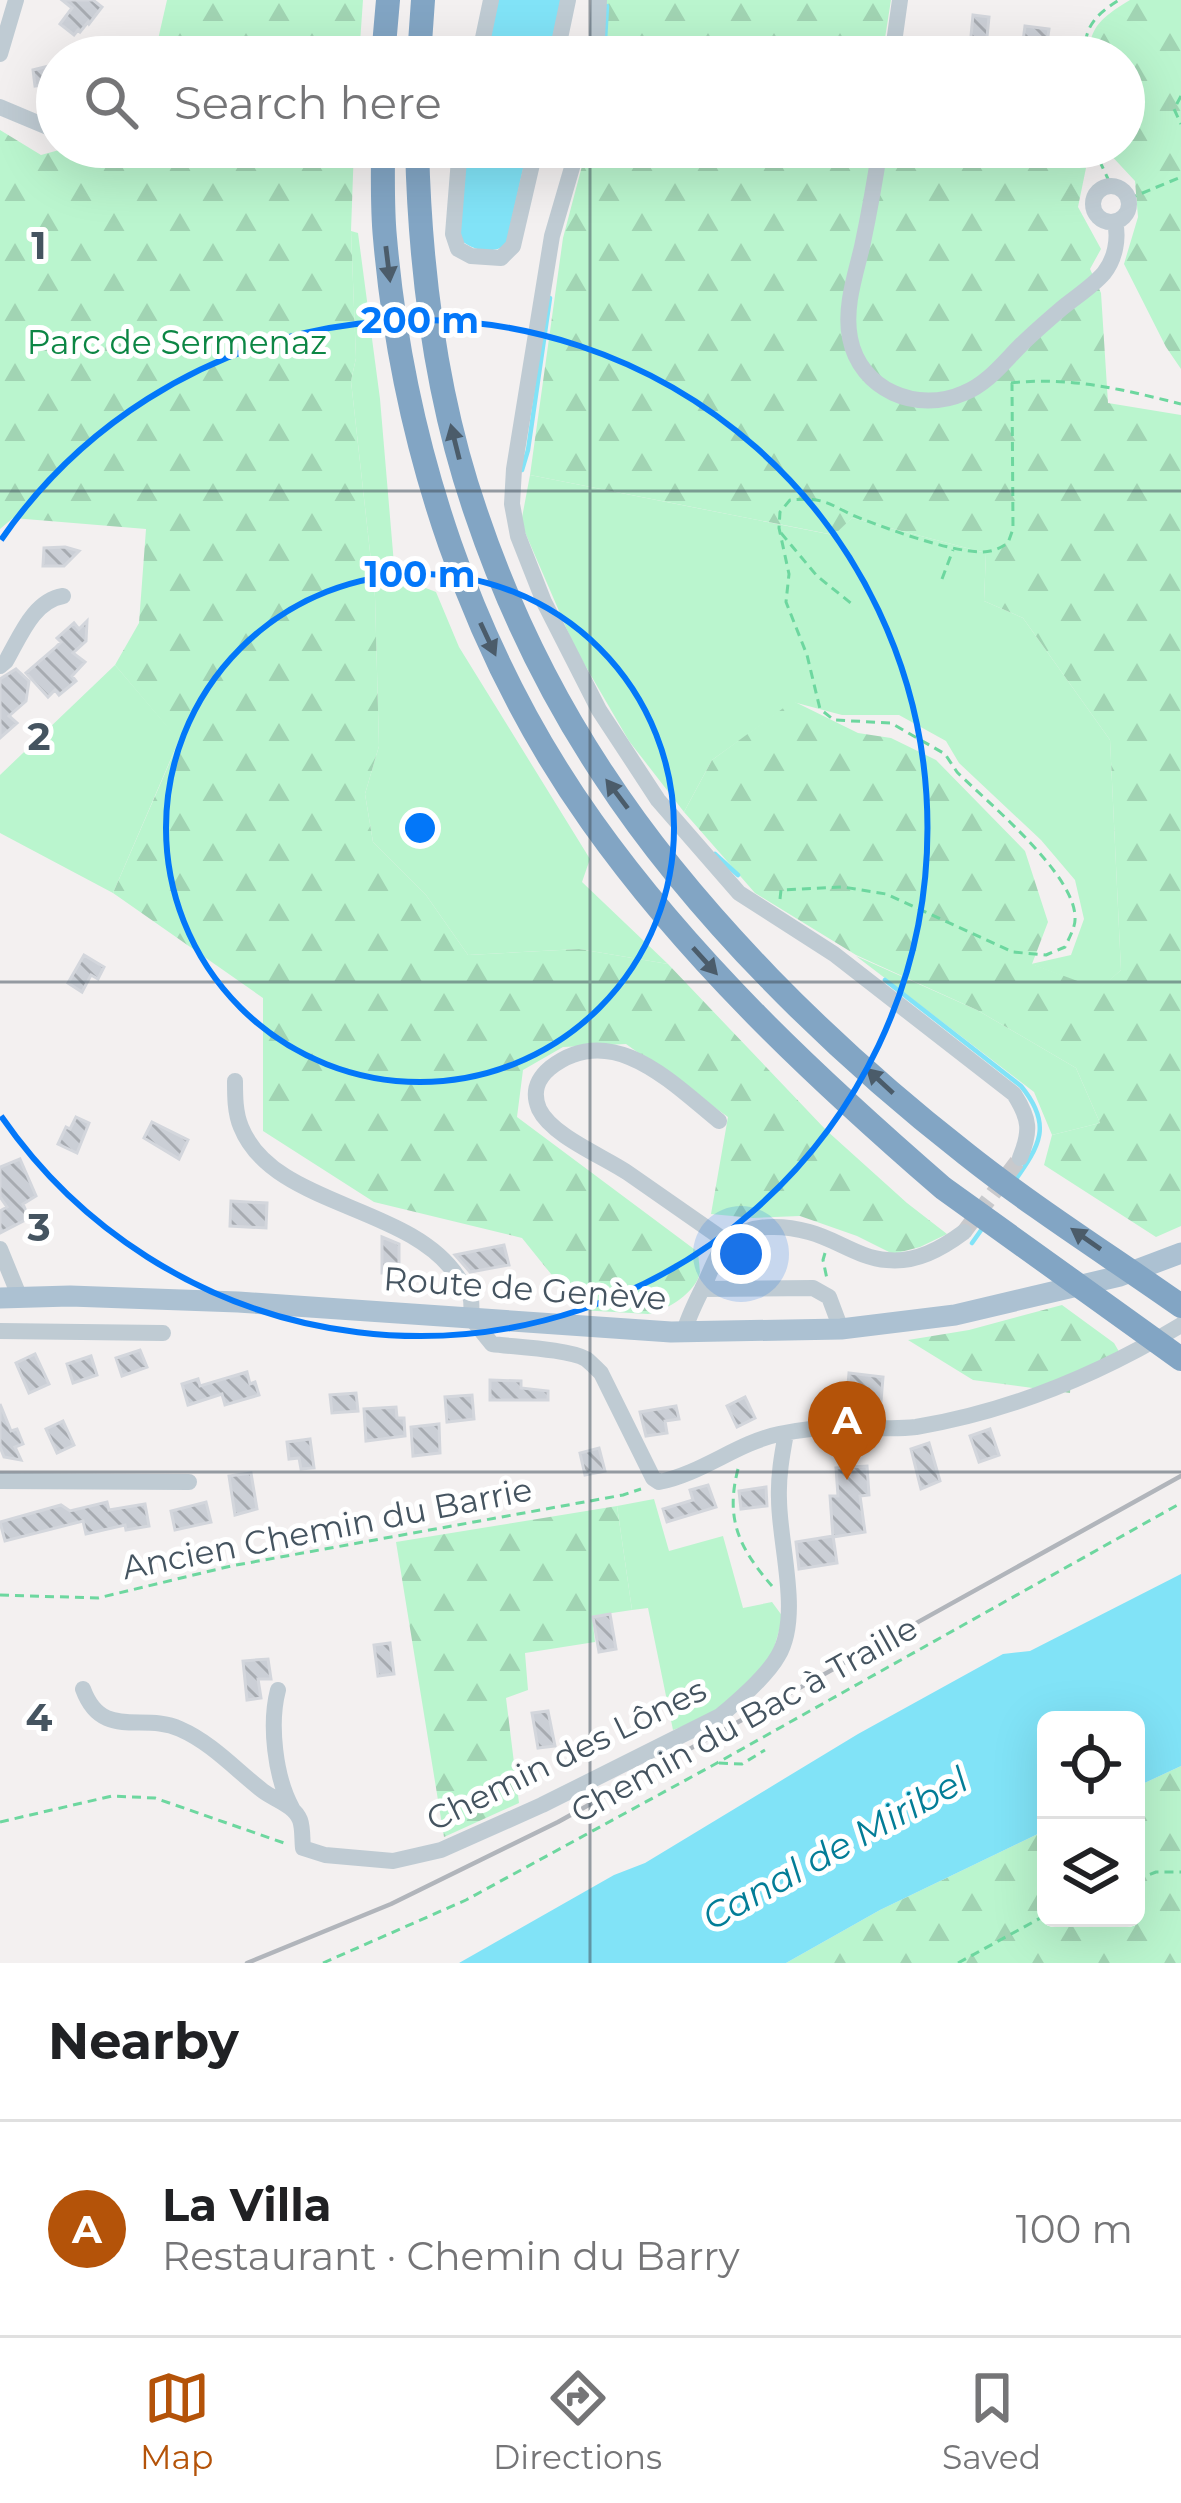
<!DOCTYPE html>
<html lang="en">
<head>
<meta charset="utf-8">
<style>
	:root { --surface:#fff; --page:#f6f6f6; --text:#202124; --muted:#757577; --line:#e0e0e0; --accent:#b45309 }
	body { margin:0; font-family:Montserrat,sans-serif; background:var(--page); color:var(--text) }
	.controls { position:absolute; right:36px; bottom:36px; display:grid; overflow:hidden; border-radius:18px; box-shadow:0 12px 48px #0002 }
	.controls button { width:108px; height:108px; display:grid; place-items:center; padding:0; border:0; border-bottom:3px solid var(--line); background:var(--surface); color:var(--text); font:60px sans-serif }
	.you { position:absolute; left:741px; top:1254px; width:42px; height:42px; margin:-30px; border:9px solid #fff; border-radius:50%; background:#1a73e8; box-shadow:0 0 0 18px #1a73e833 }
	.badge { display:grid; place-items:center; width:78px; height:78px; border-radius:50%; background:var(--accent); color:#fff; font-size:39px; font-weight:700 }
	.pin { position:absolute; translate:-50% -99px; filter:drop-shadow(0 3px 6px #0008) }
	.pin::after { content:''; position:absolute; top:63px; width:42px; height:36px; background:inherit; clip-path:polygon(0 0,100% 0,50% 100%) }
	.list { margin:0; padding:0; list-style:none }
	h2 { display:flex; justify-content:space-between; align-items:center; height:156px; margin:0; padding:0 48px; font-size:51px }
	h2 small { font-size:39px; font-weight:400; color:var(--muted) }
	.list li { display:grid; grid-template-columns:78px 1fr auto; gap:36px; align-items:center; box-sizing:border-box; height:216px; padding:0 48px; border-top:3px solid var(--line) }
	.list b { display:block; font-size:45px; white-space:nowrap }
	.list p { margin:0; font-size:39px; white-space:nowrap; color:var(--muted) }
	.list em { font-size:39px; font-style:normal; color:var(--muted) }
	.icon { flex:none; width:66px; height:66px; fill:none; stroke:currentColor; stroke-width:2; stroke-linecap:round; stroke-linejoin:round }
	.map { position:relative; flex:none; width:1181px; height:1963px; overflow:hidden }
	.search { position:absolute; background:var(--surface); box-shadow:0 12px 48px #0002; left:36px; right:36px; top:36px; height:132px; display:flex; align-items:center; gap:30px; box-sizing:border-box; padding:0 42px; border-radius:66px; color:var(--muted); font-size:45px }
	.sheet { height:372px; background:var(--surface) }
	nav { display:flex; justify-content:space-around; align-items:center; box-sizing:border-box; height:168px; border-top:3px solid var(--line); background:var(--surface); font-size:33px; color:var(--muted) }
	nav a { display:grid; justify-items:center; gap:6px }
	nav .on { color:var(--accent) }
	.map>svg:first-child { display:block }
	.grass { fill:#baf5ce }
	.forest { fill:url(#forest-firs) }
	.water { fill:#81e3f7 }
	.lines { fill:none; stroke-linecap:round; stroke-linejoin:round }
	.stream { stroke:#81e3f7; stroke-width:4.5 }
	.building { fill:url(#building-back-hatch); stroke:#d3d6dc; stroke-width:3 }
	.minor-tunnel { stroke:#c8c9cc; stroke-width:16; stroke-dasharray:16 8; stroke-linecap:butt }
	.path { stroke:#6dd79f; stroke-width:3; stroke-dasharray:9 6; stroke-linecap:butt }
	.minor { stroke:#bfcbd3; stroke-width:16 }
	.major { stroke:#acc1d2; stroke-width:21 }
	.highway { stroke:#82a5c4; stroke-width:24 }
	.rail { stroke:#b1b5bb; stroke-width:4.5 }
	.oneway { fill:#4b5c6a }
	.grid { fill:none; stroke:#455460; stroke-width:3; stroke-opacity:0.55 }
	.ring { fill:none; stroke:#0377f9; stroke-width:6 }
	.labels { text-anchor:middle; dominant-baseline:central; stroke-width:10; stroke-linejoin:round; paint-order:stroke }
	.park-label { font-size:33px; fill:#0c8644; stroke:#fff }
	.street-label { font-size:33px; fill:#455460; stroke:#fff }
	.water-label { font-size:36px; font-style:italic; fill:#037d97; stroke:#fff }
	.grid-label { font-size:39px; text-anchor:middle; font-weight:bold; fill:#455460; stroke:#fff; stroke-width:10; stroke-linejoin:round; paint-order:stroke }
	.centre { fill:#0377f9; stroke:#fff; stroke-width:6 }
	.ring-label { font-size:36px; text-anchor:middle; font-weight:bold; fill:#0377f9; stroke:#fff; stroke-width:10; stroke-linejoin:round; paint-order:stroke }
</style>
</head>
<body>
<div class="map">
<svg width="1181" height="1963" viewBox="0 0 1181 1963">
	<defs>
		<pattern id="forest-firs" width="22" height="20" patternUnits="userSpaceOnUse" patternTransform="scale(3)"><rect width="22" height="20" fill="#baf5ce"/><path d="M5 1l3.5 6h-7zM16 11l3.5 6h-7z" fill="#a1d4b3"/></pattern>
		<pattern id="building-back-hatch" width="6" height="6" patternUnits="userSpaceOnUse" patternTransform="scale(3)"><rect width="6" height="6" fill="#cbcfd6"/><path d="M-1 5l2 2M0 0l6 6M5-1l2 2" fill="none" stroke="#a7abb1"/></pattern>
	</defs>
	<rect width="100%" height="100%" fill="#f3f0f0"/>
	<path class="grass" d="M351 231 358 233 380 399 395 576 436 592 459 647 590 859 582 882 668 964 579 949 468 955 426 895 373 842 365 794 379 746 375 597 351 381 356 358Z
		M530 475 833 535 852 518 986 553 984 601 1023 618 1110 740 1121 970 1099 990 1031 964 1071 955 1084 919 1075 880 1041 840 959 763 946 741 899 715H842L793 702 712 760 684 812 629 741 575 648 521 523Z
		M115 665 179 740 113 893 0 833V775Z
		M856 956 977 1010 1076 1068 1100 1123 1052 1135 1034 1092Z
		M654 1499 669 1551 723 1536 743 1608 772 1602 783 1617 772 1655 739 1693 713 1715 673 1730 648 1608 632 1610 617 1506Z"/>
	<path class="forest" d="M167 0H363L359 57H154Z
		M606 0H891L882 57H605Z
		M1130 0H1181V369L1166 347 1124 264 1138 217 1135 181 1107 151V147H1124V57H1090C1087 26 1106 15 1130 0Z
		M0 130 41 155 70 147H354L351 231 356 358 351 381 375 597 379 746 365 794 373 842 426 895 468 955 579 949 668 964 826 1130 907 1203 947 1234 920 1247 893 1254 857 1236 800 1216 753 1218 711 1214 728 1117 626 1044 563 1047 523 1070 517 1117 698 1252C698 1253 700 1270 700 1272 697 1292 666 1311 648 1314L580 1310 522 1238 374 1202 263 1131V998L113 893 179 741 115 665 139 623 146 529 13 518 0 529Z
		M587 147H1076L1086 168 1078 207 1101 249 1090 269 1101 293 1108 403 1181 415V1226L1156 1237 1044 1165 1052 1135 1100 1123 1076 1068 977 1010 856 955 755 893 684 812 712 760 793 701 858 733 891 738 936 760 1025 851 1048 922 1032 964 1099 989 1121 970 1110 740 1023 618 984 601 986 553 852 518 834 535 530 475 563 238Z
		M1062 1305 1114 1343 1121 1355 1071 1379 1070 1393 973 1380 908 1340 969 1330Z
		M617 1506 632 1610 592 1616 595 1642 525 1653 528 1690 506 1698 519 1803 444 1837 396 1542Z
		M1181 1766V1963H786L880 1910 1046 1830V1918H1136V1787Z"/>
	<path class="water" d="M497 0H561L548 57H485Z
		M467 147H528L506 245C492 254 476 251 463 242L459 230Z
		M1181 1574V1766L1136 1787V1720H1046V1830L880 1910 786 1963H459L614 1875 645 1863 858 1734 1003 1654 1030 1651Z"/>
	<g class="lines">
		<path class="stream" d="M604 57 607 6
			M522 470 528 450 550 298
			M715 854 738 875
			M885 980 1021 1086C1053 1125 1040 1145 1014 1182
			M972 1243 984 1226"/>
	</g>
	<path class="building" d="M62 0H93L102 7 89 24 88 22 80 32 78 30 74 35 60 24 72 8Z
		M973 15 989 17 985 57H969Z
		M1025 26 1049 29 1045 57H1021Z
		M57 64V96L43 85 35 86 33 70Z
		M65 547 79 551 64 566H43L44 548Z
		M87 621 86 641 73 653 85 662 72 676 76 681 59 695 55 690 48 697 26 673 55 648 61 642 57 638 74 623 79 629Z
		M16 669 29 681 26 701 9 716 17 723 0 738V679Z
		M84 955 104 967 98 979 91 975 82 992 68 983Z
		M76 1117 89 1123 77 1153 58 1144 66 1127 70 1129Z
		M152 1122 188 1140 179 1159 144 1138Z
		M20 1159 36 1196 23 1204 29 1218 0 1233V1211L7 1207 0 1197V1167Z
		M231 1201 267 1203 266 1228 230 1226Z
		M382 1237 399 1244V1273H382Z
		M504 1245 509 1265 470 1272 455 1255Z
		M140 1350 147 1367 122 1376 116 1358Z
		M35 1354 49 1384 29 1393 16 1363Z
		M91 1356 97 1375 73 1383 67 1364Z
		M247 1372 250 1384 255 1382 259 1395 225 1405 222 1394 188 1405 182 1384 198 1379 200 1386Z
		M849 1373 883 1377 881 1401 847 1397Z
		M490 1380 521 1381V1388L548 1391V1400H490Z
		M356 1393 358 1411 332 1413 330 1395Z
		M472 1395 474 1419 447 1422 445 1397Z
		M745 1397 755 1418 737 1427 727 1406Z
		M0 1404 11 1431 17 1429 23 1444 15 1447 21 1460 4 1457 0 1447Z
		M676 1406 679 1419 665 1421 667 1433 646 1436 640 1412Z
		M396 1407 397 1418H404L405 1436 366 1441 364 1409Z
		M63 1421 74 1445 57 1453 46 1429Z
		M439 1424 440 1453 413 1456 411 1427Z
		M990 1429 999 1455 979 1462 970 1436Z
		M310 1439 314 1468 301 1469 299 1458 289 1459 287 1442Z
		M929 1443 940 1481 921 1489 911 1449Z
		M599 1448 605 1471 585 1475 580 1453Z
		M867 1466 869 1495 860 1496 865 1532 833 1537 830 1496H838L836 1468Z
		M251 1473 257 1509 235 1515 229 1476Z
		M708 1485 716 1507 667 1522 663 1509 693 1500 690 1490Z
		M766 1487 767 1506 741 1509 739 1491Z
		M107 1502 109 1510 145 1504 149 1526 126 1530 125 1525 86 1534 83 1521 5 1541 0 1522 61 1505 70 1511Z
		M206 1502 211 1522 175 1530 171 1511Z
		M833 1536 837 1563 799 1569 796 1542Z
		M610 1614 616 1649 599 1652 593 1617Z
		M390 1643 394 1674 378 1676 374 1645Z
		M268 1659 271 1679H258L261 1698 247 1700 243 1661Z
		M548 1711 555 1746 538 1748 532 1713Z"/>
	<g class="lines">
		<path class="minor-tunnel" d="M964 1232 1020 1158"/>
		<path class="path" d="M1085 57C1083 28 1095 15 1119 0
			M1181 96 1174 109 1181 124
			M1093 147 1109 181 1105 187
			M895 150C928 161 971 157 1004 147
			M1128 199 1181 177
			M1011 383C1068 376 1126 390 1181 404
			M781 533 817 576 852 604
			M942 579 953 550
			M780 899 781 890 843 887 886 894 1013 952 1046 955 1065 947C1068 940 1075 928 1075 920 1078 876 988 803 957 772L945 754 891 723 834 720 820 709 807 655 786 602 789 574 779 528 780 512 790 500C828 496 831 507 862 519 894 531 948 551 981 552 992 552 999 549 1008 543L1013 529 1012 383
			M825 1253 823 1260 827 1279
			M738 1469C725 1519 739 1548 772 1586
			M0 1595 98 1598 231 1566 623 1495 641 1489
			M719 1763 742 1764 765 1750
			M0 1822 112 1796 155 1798 284 1843
			M1136 1880 1156 1872H1181
			M323 1963 466 1900 717 1763 1181 1503
			M958 1963 1046 1915"/>
		<path class="minor" d="M0 54 16 0
			M479 57 491 0
			M556 57 568 0
			M596 57 599 0
			M892 57 900 0
			M0 107 57 131
			M460 147 453 234 458 249 471 256 501 258 513 246 536 147
			M578 147 552 236 514 469 512 504 518 536 544 602 599 710 658 800 739 893 834 954 1014 1094C1030 1119 1031 1131 1020 1158
			M880 147C875 181 869 214 862 247 855 276 844 308 850 338 860 390 917 414 964 393 987 384 1003 363 1020 346 1033 333 1047 321 1061 309 1074 298 1092 287 1104 273 1115 259 1119 239 1115 222
			M1093 204a18 18 0 1 1 36 0a18 18 0 1 1-36 0Z
			M0 666 6 661C20 637 33 601 63 596
			M235 1081C235 1096 235 1113 241 1127 273 1207 409 1204 457 1276 462 1283 470 1292 471 1300 472 1306 471 1312 471 1318L492 1344C514 1347 568 1349 586 1359 589 1361 598 1370 601 1373L653 1478 659 1482C701 1474 737 1443 779 1434 799 1430 822 1427 843 1427 868 1427 891 1430 916 1427 1012 1411 1098 1375 1181 1325
			M719 1121C673 1084 612 1019 550 1068 537 1079 532 1092 539 1109 552 1136 603 1156 628 1173 661 1196 694 1219 727 1242
			M0 1249 20 1298
			M702 1289 813 1288 829 1297 841 1329
			M0 1331 163 1333
			M684 1332C689 1314 698 1298 706 1281 712 1268 718 1250 729 1241 750 1223 784 1225 809 1232 836 1239 859 1258 887 1260 916 1263 941 1249 964 1232
			M0 1481 189 1482
			M83 1689C102 1741 143 1712 180 1729 212 1743 236 1770 263 1791 275 1800 294 1805 300 1820 303 1828 302 1840 303 1848L325 1855 393 1861 441 1850 542 1805 720 1716C738 1701 767 1676 778 1656 802 1616 779 1544 779 1499 778 1477 782 1455 786 1433
			M278 1690C269 1724 275 1777 292 1808"/>
		<path class="major" d="M0 1298 70 1296 238 1302 671 1332 841 1329 955 1315 1120 1276 1181 1253"/>
		<path class="highway" d="M383 57 388 0
			M419 57 423 0
			M383 147C383 177 382 208 385 238 403 445 471 652 592 822 690 960 816 1078 943 1188L1181 1359
			M417 147C420 271 435 395 476 513 507 605 550 694 603 774 695 915 834 1051 966 1154 1034 1208 1110 1256 1181 1306"/>
		<path class="rail" d="M247 1963 391 1904 558 1822 1181 1476"/>
	</g>
	<defs><path id="oneway-solid" d="M-6-.8H1V-3.2L6.5 0L1 3.2V.8H-6Z" transform="scale(3)"/></defs>
	<g class="oneway">
		<use href="#oneway-solid" transform="translate(388 264) rotate(83)"/>
		<use href="#oneway-solid" transform="translate(455 442) rotate(-104)"/>
		<use href="#oneway-solid" transform="translate(488 639) rotate(65)"/>
		<use href="#oneway-solid" transform="translate(617 794) rotate(-127)"/>
		<use href="#oneway-solid" transform="translate(705 961) rotate(48)"/>
		<use href="#oneway-solid" transform="translate(880 1081) rotate(-137)"/>
		<use href="#oneway-solid" transform="translate(1086 1239) rotate(-145)"/>
	</g>
	<path class="grid" d="M590 0V57M590 147V1963M0 491H1181M0 982H1181M0 1472H1181"/>
	<g class="ring">
		<circle cx="420" cy="828" r="254"/>
		<path d="M1 540A508 508 0 1 1 1 1116"/>
	</g>
	<g class="labels">
		<g class="park-label">
			<text x="177" y="342">Parc de Sermenaz</text>
		</g>
		<g class="street-label">
			<text transform="translate(525 1288) rotate(4)">Route de Genève</text>
			<text transform="translate(327 1528) rotate(-11)">Ancien Chemin du Barrie</text>
			<text transform="translate(744 1719) rotate(-29)">Chemin du Bac à Traille</text>
			<text transform="translate(566 1754) rotate(-26)">Chemin des Lônes</text>
		</g>
		<g class="water-label">
			<text transform="translate(835 1848) rotate(-29)">Canal de Miribel</text>
		</g>
	</g>
	<g class="grid-label">
		<text x="39" y="259">1</text>
		<text x="39" y="750">2</text>
		<text x="39" y="1241">3</text>
		<text x="39" y="1731">4</text>
	</g>
	<circle cx="420" cy="828" r="18" class="centre"/>
	<g class="ring-label">
		<text x="420" y="333">200 m</text>
		<text x="420" y="587">100 m</text>
	</g>
</svg>
<div class="controls">
<button><svg class="icon" aria-label="locate" viewBox="0 0 24 24"><circle cx="12" cy="12" r="6"/><path d="M12 2v4M12 18v4M2 12h4M18 12h4"/></svg></button>
<button><svg class="icon" aria-label="layers" viewBox="0 0 24 24"><path d="M12 4l9 5-9 5-9-5zM3 14l9 5 9-5"/></svg></button>
</div>
<div class="you"></div>
<div class="pin badge" style="left:847px;top:1480px">A</div>
<div class="search"><svg class="icon" aria-label="search" viewBox="0 0 24 24"><circle cx="10" cy="10" r="6"/><path d="M15 15l6 6"/></svg>Search here</div>
</div>
<section class="sheet">
<h2>Nearby<small></small></h2>
<ul class="list">
<li><span class="badge">A</span><div><b>La Villa</b><p>Restaurant · Chemin du Barry</p></div><em>100 m</em></li>
</ul>
</section>
<nav>
<a class="on"><svg class="icon" aria-label="map" viewBox="0 0 24 24"><path d="M3 6l6-2 6 2 6-2v14l-6 2-6-2-6 2zM9 4v14M15 6v14"/></svg>Map</a>
<a><svg class="icon" aria-label="directions" viewBox="0 0 24 24"><path d="M12 3l9 9-9 9-9-9zM9 14v-3h6M13 9l2 2-2 2"/></svg>Directions</a>
<a><svg class="icon" aria-label="saved" viewBox="0 0 24 24"><path d="M7 4h10v16l-5-4-5 4z"/></svg>Saved</a>
</nav>
</body>
</html>
